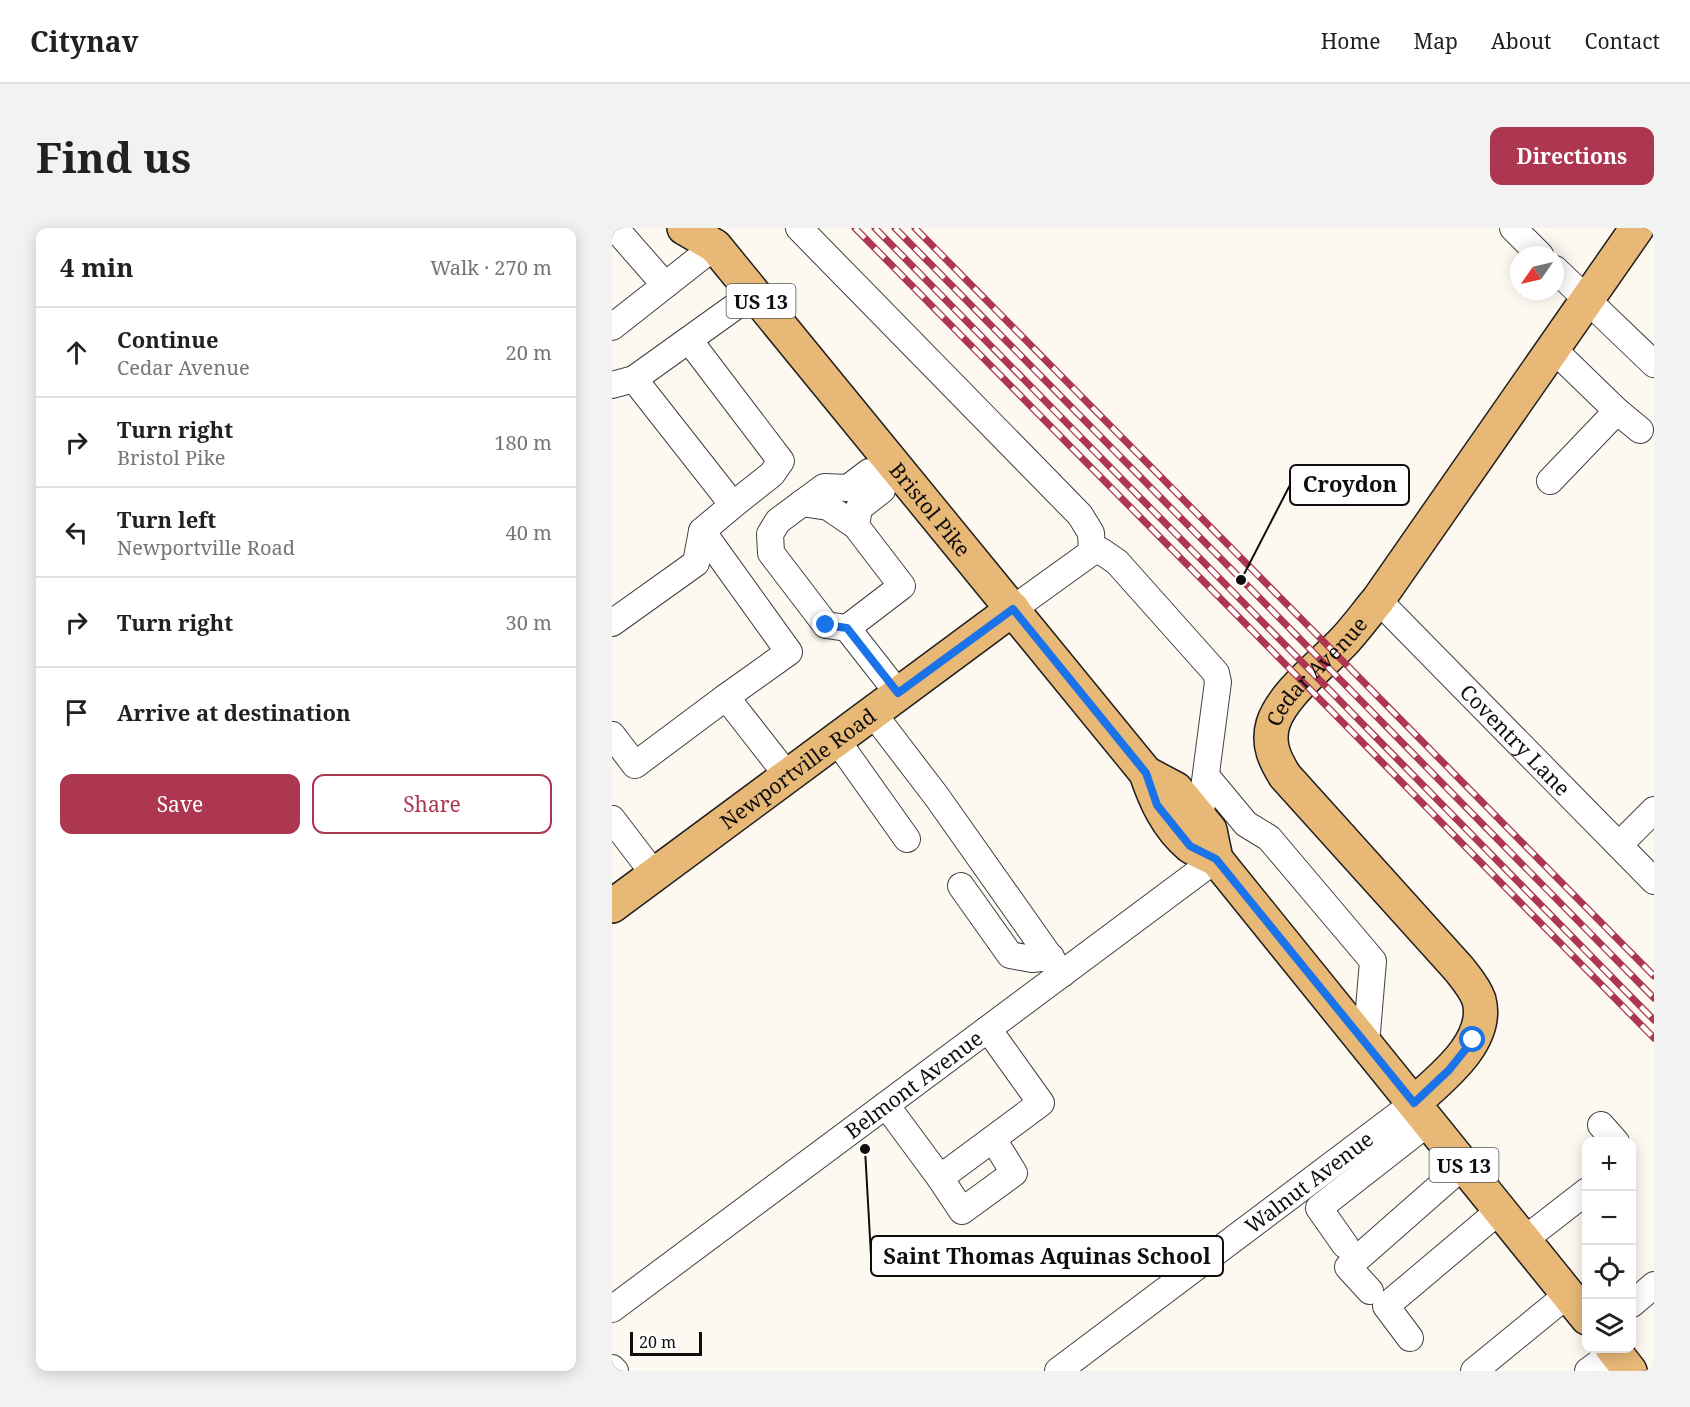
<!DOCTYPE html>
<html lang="en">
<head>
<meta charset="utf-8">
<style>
	:root { --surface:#fff; --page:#f2f2f2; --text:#202124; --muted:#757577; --line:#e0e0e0; --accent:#ad3751 }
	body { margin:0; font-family:"Noto Serif",serif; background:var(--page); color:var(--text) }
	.controls { position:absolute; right:18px; bottom:18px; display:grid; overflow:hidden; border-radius:12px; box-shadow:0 3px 15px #0003 }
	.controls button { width:54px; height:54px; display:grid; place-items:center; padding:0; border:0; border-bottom:2px solid var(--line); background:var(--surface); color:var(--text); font:30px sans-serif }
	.compass { position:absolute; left:898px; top:18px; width:54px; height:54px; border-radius:50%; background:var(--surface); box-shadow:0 3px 15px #0003; rotate:236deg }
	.scale { position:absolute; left:18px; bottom:15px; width:72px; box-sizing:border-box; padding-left:6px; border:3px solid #0e0e0e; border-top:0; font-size:16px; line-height:21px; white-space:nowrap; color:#0e0e0e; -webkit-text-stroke:4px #fff; paint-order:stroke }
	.stop { position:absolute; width:18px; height:18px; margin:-14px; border:4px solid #1a73e8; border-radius:50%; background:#fff }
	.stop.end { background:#1a73e8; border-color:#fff; box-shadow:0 2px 6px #0008 }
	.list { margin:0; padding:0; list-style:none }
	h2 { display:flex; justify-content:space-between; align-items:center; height:78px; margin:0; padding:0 24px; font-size:26px }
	h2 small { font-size:20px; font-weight:400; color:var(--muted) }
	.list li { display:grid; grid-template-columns:39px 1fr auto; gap:18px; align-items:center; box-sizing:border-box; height:90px; padding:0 24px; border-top:2px solid var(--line) }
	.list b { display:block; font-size:22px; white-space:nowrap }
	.list p { margin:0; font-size:20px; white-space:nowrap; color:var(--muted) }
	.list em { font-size:20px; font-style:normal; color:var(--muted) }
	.actions { display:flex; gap:12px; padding:18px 24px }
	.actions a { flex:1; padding:14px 0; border:2px solid var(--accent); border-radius:12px; text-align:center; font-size:21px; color:var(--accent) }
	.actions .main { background:var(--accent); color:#fff }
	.icon { flex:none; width:33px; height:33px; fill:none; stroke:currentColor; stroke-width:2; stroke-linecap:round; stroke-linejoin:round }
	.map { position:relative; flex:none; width:1042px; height:1143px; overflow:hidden; border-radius:12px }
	header { display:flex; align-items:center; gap:36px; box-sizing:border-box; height:84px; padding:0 30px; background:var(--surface); border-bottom:2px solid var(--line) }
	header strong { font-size:28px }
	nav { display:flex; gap:33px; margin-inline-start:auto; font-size:21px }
	.intro { display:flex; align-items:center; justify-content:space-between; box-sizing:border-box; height:144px; padding:0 36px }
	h1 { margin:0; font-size:42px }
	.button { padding:15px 27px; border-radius:12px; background:var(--accent); color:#fff; font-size:21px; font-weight:700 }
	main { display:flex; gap:36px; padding:0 36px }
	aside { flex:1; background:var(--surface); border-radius:12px; box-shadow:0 3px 15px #0003 }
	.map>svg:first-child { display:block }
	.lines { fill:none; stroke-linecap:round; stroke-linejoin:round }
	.minor-casing { stroke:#414141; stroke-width:28 }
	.major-casing { stroke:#1f1f1f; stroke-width:36 }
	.minor { stroke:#fff; stroke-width:26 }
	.major { stroke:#e8b876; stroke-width:33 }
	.rail-casing { stroke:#ad3751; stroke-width:7 }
	.rail { stroke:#fff; stroke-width:4.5; stroke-dasharray:14; stroke-linecap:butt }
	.route { stroke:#1a73e8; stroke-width:8 }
	.labels { text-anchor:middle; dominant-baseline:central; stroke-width:6; stroke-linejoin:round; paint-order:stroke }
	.shield { fill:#fff; stroke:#565656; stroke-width:1.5 }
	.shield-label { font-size:20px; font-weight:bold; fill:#0e0e0e }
	.street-label { font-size:21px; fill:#0e0e0e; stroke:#fff }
	.leader { fill:none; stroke:#0e0e0e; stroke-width:2 }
	.callout-dot { fill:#0e0e0e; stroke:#fff; stroke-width:2 }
	.callout { fill:#fff; stroke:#0e0e0e; stroke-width:2 }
	.callout-label { font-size:22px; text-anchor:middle; font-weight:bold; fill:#0e0e0e }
</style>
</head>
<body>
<header>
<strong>Citynav</strong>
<nav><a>Home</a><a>Map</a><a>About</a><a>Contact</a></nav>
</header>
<div class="intro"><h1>Find us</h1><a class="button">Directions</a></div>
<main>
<aside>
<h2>4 min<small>Walk · 270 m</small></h2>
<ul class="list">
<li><svg class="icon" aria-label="ahead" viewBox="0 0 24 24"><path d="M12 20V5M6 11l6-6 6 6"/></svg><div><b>Continue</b><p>Cedar Avenue</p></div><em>20 m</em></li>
<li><svg class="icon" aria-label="right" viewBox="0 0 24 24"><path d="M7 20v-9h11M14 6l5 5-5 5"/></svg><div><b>Turn right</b><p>Bristol Pike</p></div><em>180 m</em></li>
<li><svg class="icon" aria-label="left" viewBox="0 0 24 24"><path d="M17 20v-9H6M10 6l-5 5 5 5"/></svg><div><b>Turn left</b><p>Newportville Road</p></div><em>40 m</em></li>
<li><svg class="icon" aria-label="right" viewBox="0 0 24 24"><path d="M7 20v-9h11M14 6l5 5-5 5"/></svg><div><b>Turn right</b></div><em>30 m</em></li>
<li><svg class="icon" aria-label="arrive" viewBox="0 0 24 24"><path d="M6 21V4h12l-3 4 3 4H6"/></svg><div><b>Arrive at destination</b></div></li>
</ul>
<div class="actions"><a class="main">Save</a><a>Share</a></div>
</aside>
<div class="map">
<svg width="1042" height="1143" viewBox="0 0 1042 1143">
	<rect width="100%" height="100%" fill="#fdf8f0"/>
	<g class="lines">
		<defs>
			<g id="minor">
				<path d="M3 0 53 57"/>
				<path d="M187 0 468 287 479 305 480 324"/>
				<path d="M901 0 928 27"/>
				<path d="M943 41 1042 136"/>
				<path d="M0 99 103 18"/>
				<path d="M77 112 169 233 160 246 121 277"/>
				<path d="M0 157 22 151"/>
				<path d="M1005 183 1028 202"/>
				<path d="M269 249 257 244 236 260 212 259 166 293 158 306 159 325 214 397 235 400 286 465"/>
				<path d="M938 253 1005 183 940 120"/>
				<path d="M190 275 216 279 244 298 290 358 235 400"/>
				<path d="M244 298 247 280 270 262 269 249"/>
				<path d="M90 303 177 424 114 469"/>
				<path id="s1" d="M766 372 1042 653"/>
				<path d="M401 381 480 324 489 323 505 334 604 445 606 454 588 591"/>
				<path d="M0 395 84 335 90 303 121 277 22 151 142 65"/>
				<path d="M260 484 325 569 450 746"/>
				<path d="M0 507 23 537 114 469 175 547"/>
				<path d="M224 511 295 611"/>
				<path d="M594 548 634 596 657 610 761 733 754 816"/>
				<path d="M0 591 42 646"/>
				<path d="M1007 617 1042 582"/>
				<path d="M349 658 398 727 420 731 439 729"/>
				<path d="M274 877 328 950 429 875 376 801"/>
				<path d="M989 897 1004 914"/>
				<path d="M328 950 350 983 402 945 381 911"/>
				<path d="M912 1012 975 963"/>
				<path d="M733 1017 707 980 817 894"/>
				<path d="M758 1063 736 1039 852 937"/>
				<path d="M1020 1076 1042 1057"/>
				<path id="s2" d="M0 1081 604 631"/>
				<path d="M798 1110 774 1078 888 982"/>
				<path d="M0 1140 3 1143"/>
				<path id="s3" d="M446 1143 802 875"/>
				<path d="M862 1143 955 1067"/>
				<path d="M976 1143 1002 1124"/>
			</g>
			<g id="major">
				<path id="s4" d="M72 0 103 18 534 545C543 572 555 599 578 618 585 623 596 627 604 631L975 1090"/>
				<path d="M534 545 564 561 598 602 604 631"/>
				<path id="s5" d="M0 678 401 381"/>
				<path id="s6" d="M802 875C828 851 878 814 867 772 863 760 854 750 847 741L673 548C663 532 655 516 661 496 670 466 712 435 733 412 745 399 755 385 766 372L1025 0"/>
				<path d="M1000 1120 1018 1143"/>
			</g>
		</defs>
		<use href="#minor" class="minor-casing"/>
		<use href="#major" class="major-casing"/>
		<use href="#minor" class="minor"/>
		<use href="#major" class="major"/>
		<defs>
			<path id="rail" d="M243 0 1042 810
				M263 0 1042 792
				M283 0 1042 770
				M303 0 1042 748"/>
		</defs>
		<use href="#rail" class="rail-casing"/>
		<use href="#rail" class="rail"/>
	</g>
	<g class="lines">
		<path class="route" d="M214 397 235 400 286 465 401 381 534 545 545 577 578 618 604 631 802 875 837 842 861 812"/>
	</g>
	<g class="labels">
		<g class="shield">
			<rect x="114.5" y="56" width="69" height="34" rx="4.5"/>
			<rect x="817.5" y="920" width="69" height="34" rx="4.5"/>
		</g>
		<g class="shield-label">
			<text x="149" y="73">US 13</text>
			<text x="852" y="937">US 13</text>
		</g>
		<g class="street-label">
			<text stroke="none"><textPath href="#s4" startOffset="376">Bristol Pike</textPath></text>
			<text stroke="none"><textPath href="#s6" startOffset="549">Cedar Avenue</textPath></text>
			<text stroke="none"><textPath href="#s1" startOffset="196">Coventry Lane</textPath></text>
			<text stroke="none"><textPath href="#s5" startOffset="231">Newportville Road</textPath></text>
			<text stroke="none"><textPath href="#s2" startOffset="376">Belmont Avenue</textPath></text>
			<text stroke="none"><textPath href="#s3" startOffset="314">Walnut Avenue</textPath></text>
		</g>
	</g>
	<path class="leader" d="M629 352L678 257M253 921L259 1028"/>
	<g class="callout-dot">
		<circle cx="629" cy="352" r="6"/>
		<circle cx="253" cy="921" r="6"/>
	</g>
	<g class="callout">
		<rect x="678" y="237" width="119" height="40" rx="6"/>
		<rect x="259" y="1008" width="352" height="40" rx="6"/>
	</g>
	<g class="callout-label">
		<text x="738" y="264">Croydon</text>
		<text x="435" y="1036">Saint Thomas Aquinas School</text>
	</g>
</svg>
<div class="controls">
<button>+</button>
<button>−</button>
<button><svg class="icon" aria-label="locate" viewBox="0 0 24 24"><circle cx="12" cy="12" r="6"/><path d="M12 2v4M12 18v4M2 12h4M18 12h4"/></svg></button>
<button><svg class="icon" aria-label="layers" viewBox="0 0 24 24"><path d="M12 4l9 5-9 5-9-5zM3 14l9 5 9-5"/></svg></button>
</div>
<svg class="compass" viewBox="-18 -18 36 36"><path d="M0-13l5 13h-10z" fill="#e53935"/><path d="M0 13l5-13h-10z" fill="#757577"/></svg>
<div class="scale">20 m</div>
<div class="stop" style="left:861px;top:812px"></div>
<div class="stop end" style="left:214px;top:397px"></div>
</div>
</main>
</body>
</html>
